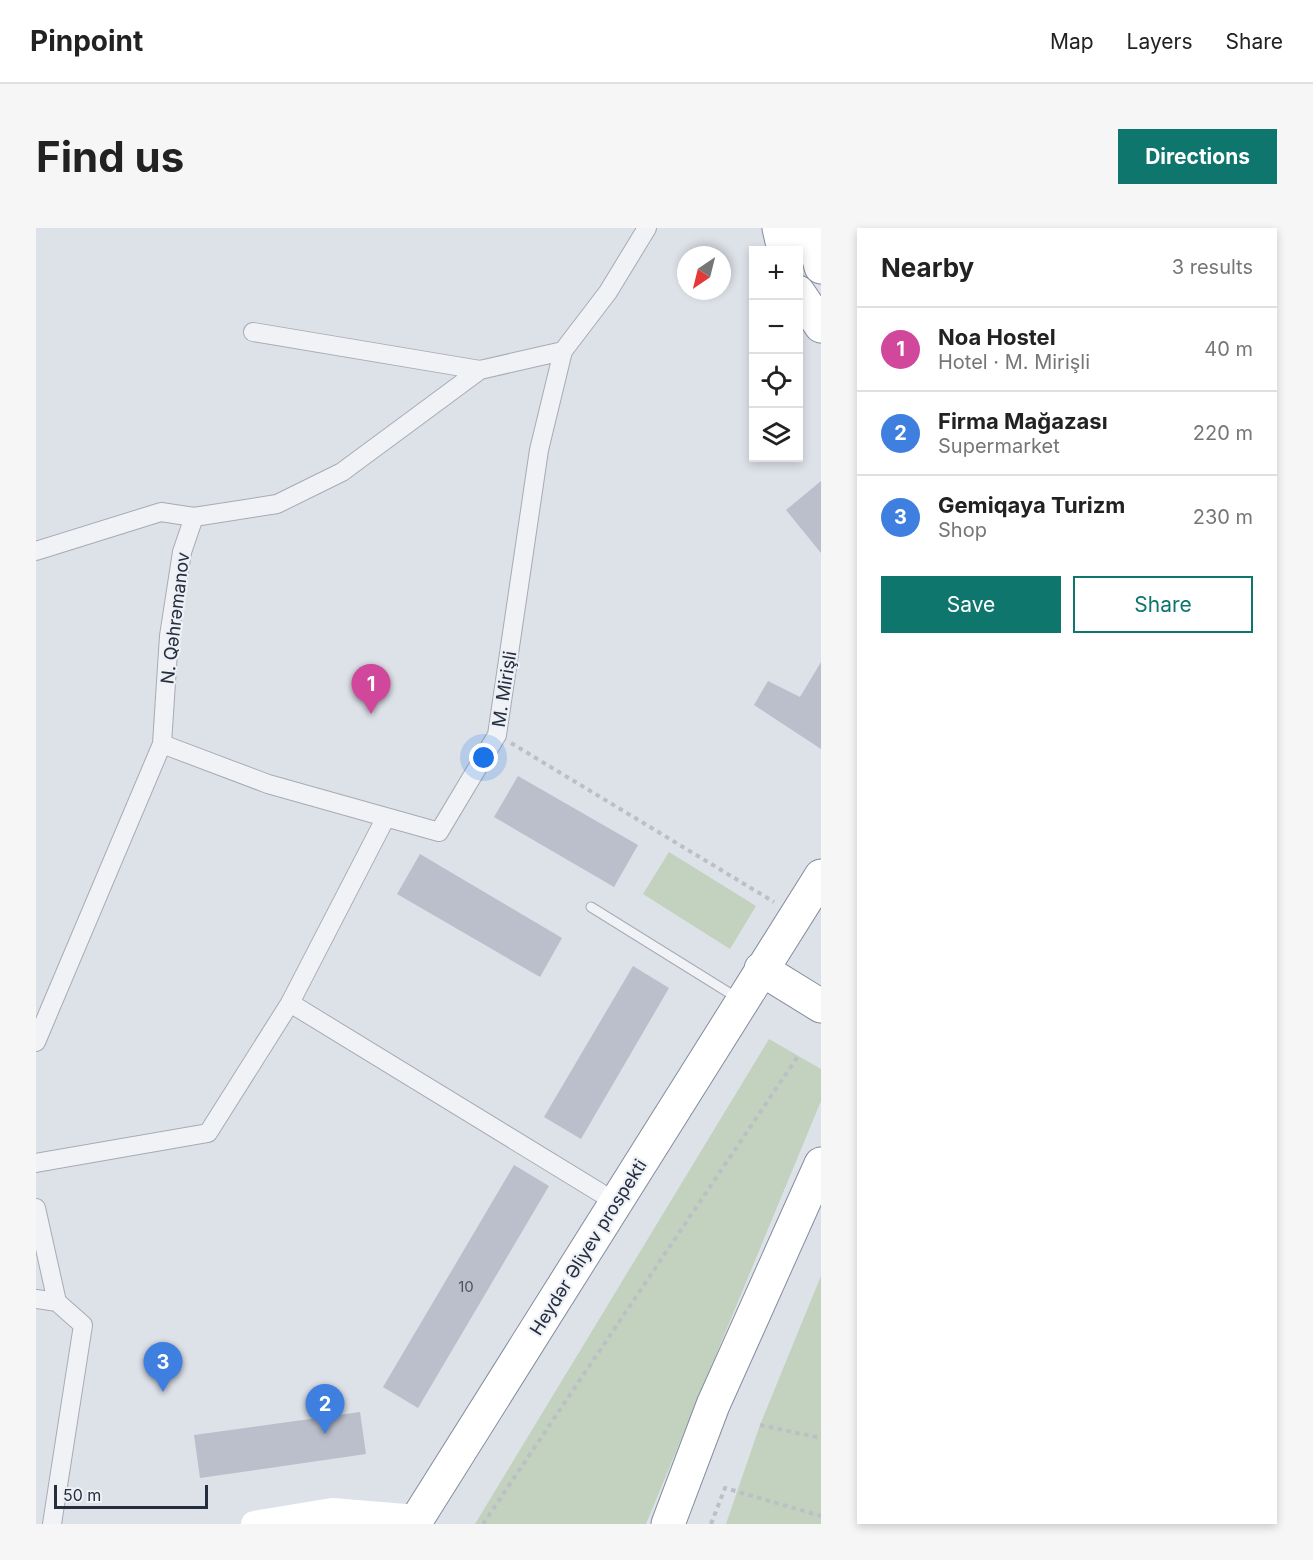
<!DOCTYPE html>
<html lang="en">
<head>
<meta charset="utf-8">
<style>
	:root { --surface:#fff; --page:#f6f6f6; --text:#222; --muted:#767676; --line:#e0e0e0; --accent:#0f766e }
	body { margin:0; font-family:Inter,sans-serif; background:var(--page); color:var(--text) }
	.controls { position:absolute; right:18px; top:18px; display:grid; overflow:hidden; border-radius:0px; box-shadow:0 3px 9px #0003 }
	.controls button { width:54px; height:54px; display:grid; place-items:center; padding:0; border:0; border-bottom:2px solid var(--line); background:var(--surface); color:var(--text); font:30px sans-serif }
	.compass { position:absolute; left:641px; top:18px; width:54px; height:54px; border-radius:50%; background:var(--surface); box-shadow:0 3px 9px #0003; rotate:215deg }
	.scale { position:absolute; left:18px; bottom:15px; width:154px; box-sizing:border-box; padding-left:6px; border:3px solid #262d3f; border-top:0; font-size:16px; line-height:21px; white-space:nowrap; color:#262d3f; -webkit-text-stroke:4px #edf0f5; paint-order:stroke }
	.you { position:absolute; left:448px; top:530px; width:21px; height:21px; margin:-15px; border:4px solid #fff; border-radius:50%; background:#1a73e8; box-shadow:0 0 0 9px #1a73e833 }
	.badge { display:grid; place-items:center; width:39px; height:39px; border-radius:50%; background:var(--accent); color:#fff; font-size:20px; font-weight:700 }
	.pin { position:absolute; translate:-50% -50px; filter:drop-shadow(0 2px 3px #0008) }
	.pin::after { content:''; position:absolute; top:32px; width:21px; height:18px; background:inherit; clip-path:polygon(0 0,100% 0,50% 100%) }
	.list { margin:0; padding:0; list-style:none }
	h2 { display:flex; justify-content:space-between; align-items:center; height:78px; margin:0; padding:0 24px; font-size:26px }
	h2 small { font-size:20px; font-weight:400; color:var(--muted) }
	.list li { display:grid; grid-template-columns:39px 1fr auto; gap:18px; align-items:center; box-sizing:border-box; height:84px; padding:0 24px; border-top:2px solid var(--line) }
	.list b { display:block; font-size:22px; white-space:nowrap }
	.list p { margin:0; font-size:20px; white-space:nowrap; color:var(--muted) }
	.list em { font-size:20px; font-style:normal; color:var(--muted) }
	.actions { display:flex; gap:12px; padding:18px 24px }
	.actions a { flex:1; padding:14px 0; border:2px solid var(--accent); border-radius:0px; text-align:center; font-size:21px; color:var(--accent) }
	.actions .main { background:var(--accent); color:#fff }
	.icon { flex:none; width:33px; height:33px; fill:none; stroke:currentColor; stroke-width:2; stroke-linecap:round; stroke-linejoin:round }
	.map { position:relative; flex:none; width:785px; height:1296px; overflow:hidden; border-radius:0px }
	header { display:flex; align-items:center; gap:36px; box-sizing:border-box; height:84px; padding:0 30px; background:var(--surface); border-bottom:2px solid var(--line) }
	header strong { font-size:28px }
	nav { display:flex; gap:33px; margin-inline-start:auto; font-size:21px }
	.intro { display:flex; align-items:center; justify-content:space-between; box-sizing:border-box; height:144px; padding:0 36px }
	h1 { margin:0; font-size:42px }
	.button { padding:15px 27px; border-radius:0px; background:var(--accent); color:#fff; font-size:21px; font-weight:700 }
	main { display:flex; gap:36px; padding:0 36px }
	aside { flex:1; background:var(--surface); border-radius:0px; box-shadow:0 3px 9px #0003 }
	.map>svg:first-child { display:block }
	.green { fill:#c2d2be }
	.building { fill:#babfcb }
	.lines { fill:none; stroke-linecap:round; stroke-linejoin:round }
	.lane-casing { stroke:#a6abb5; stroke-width:11 }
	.street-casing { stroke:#a6abb5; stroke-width:20 }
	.highway-casing { stroke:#848d9f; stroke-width:35 }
	.path { stroke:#bbbfc6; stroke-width:4; stroke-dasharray:4.5 4.5; stroke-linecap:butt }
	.lane { stroke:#f0f2f6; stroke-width:9 }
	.street { stroke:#f0f2f6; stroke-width:18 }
	.secondary { stroke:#fff; stroke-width:26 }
	.highway { stroke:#fff; stroke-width:33 }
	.labels { text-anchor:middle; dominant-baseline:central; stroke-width:4.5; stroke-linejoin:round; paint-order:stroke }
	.number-label { font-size:15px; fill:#4b5262 }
	.street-label { font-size:18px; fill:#262d3f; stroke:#edf0f5 }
</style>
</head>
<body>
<header>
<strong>Pinpoint</strong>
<nav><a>Map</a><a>Layers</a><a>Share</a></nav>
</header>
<div class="intro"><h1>Find us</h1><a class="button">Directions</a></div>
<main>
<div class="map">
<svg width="785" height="1296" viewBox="0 0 785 1296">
	<rect width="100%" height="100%" fill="#dde1e8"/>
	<path class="green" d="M633 624 720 678 694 721 607 666Z
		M733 811 785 841V873L610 1296H439Z
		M785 1048V1296H690L724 1197Z"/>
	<path class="building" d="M785 253V325L750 282Z
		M785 434V521L718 477 732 453 764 469Z
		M482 548 602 617 578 659 458 589Z
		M384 626 526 710 504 749 361 666Z
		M597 738 633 760 545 911 508 889Z
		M478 937 513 958 382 1180 347 1159Z
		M324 1184 330 1226 164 1250 158 1207Z"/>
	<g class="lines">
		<defs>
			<path id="lane" d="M555 679 703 771"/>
			<path id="street" d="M217 104 444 142
				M0 323 125 284 158 289
				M126 516 232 556 403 604 461 507 503 222 527 123
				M349 591 254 775 581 975
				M0 814 126 516 133 408 146 324 158 289 241 276 306 244 444 142 527 123 572 64 611 0
				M0 935 172 905 254 775
				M0 980 21 1074 47 1097 16 1296
				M0 1071 21 1074"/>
			<path id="highway" d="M743 0 748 22
				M775 0 785 39
				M762 64 785 98
				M725 741 785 778
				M378 1296 785 648
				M632 1296 677 1177 785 936"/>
		</defs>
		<use href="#lane" class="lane-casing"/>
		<use href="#street" class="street-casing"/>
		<use href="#highway" class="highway-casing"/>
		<path class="path" d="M475 515 738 674
			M724 1197 785 1210
			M447 1296 762 828
			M675 1296 689 1260 785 1288"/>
		<use href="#lane" class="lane"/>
		<use href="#street" class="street"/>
		<path class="secondary" d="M218 1296 296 1283 381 1290"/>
		<use href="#highway" class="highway"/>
	</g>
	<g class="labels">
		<g class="number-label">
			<text x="430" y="1058">10</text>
		</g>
		<g class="street-label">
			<text transform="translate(139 390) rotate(-83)">N. Qəhrəmanov</text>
			<text transform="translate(468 461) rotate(-81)">M. Mirişli</text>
			<text transform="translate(552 1019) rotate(-58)">Heydər Əliyev prospekti</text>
		</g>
	</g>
</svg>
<div class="controls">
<button>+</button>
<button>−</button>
<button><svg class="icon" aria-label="locate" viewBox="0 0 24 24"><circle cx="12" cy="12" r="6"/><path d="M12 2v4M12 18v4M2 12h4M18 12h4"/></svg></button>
<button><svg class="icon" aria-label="layers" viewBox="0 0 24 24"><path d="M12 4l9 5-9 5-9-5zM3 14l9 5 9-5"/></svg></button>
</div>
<svg class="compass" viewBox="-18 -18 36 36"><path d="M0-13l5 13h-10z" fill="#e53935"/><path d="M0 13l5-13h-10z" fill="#767676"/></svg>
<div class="scale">50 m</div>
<div class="you"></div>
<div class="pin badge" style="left:335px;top:486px;background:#d1479c">1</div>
<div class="pin badge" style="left:289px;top:1206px;background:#3f7fe0">2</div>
<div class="pin badge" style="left:127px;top:1164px;background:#3f7fe0">3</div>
</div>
<aside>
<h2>Nearby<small>3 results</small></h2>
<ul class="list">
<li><span class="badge" style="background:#d1479c">1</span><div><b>Noa Hostel</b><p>Hotel · M. Mirişli</p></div><em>40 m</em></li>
<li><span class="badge" style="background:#3f7fe0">2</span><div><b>Firma Mağazası</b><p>Supermarket</p></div><em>220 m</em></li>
<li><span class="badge" style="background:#3f7fe0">3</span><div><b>Gemiqaya Turizm</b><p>Shop</p></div><em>230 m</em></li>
</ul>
<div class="actions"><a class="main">Save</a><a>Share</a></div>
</aside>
</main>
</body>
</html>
